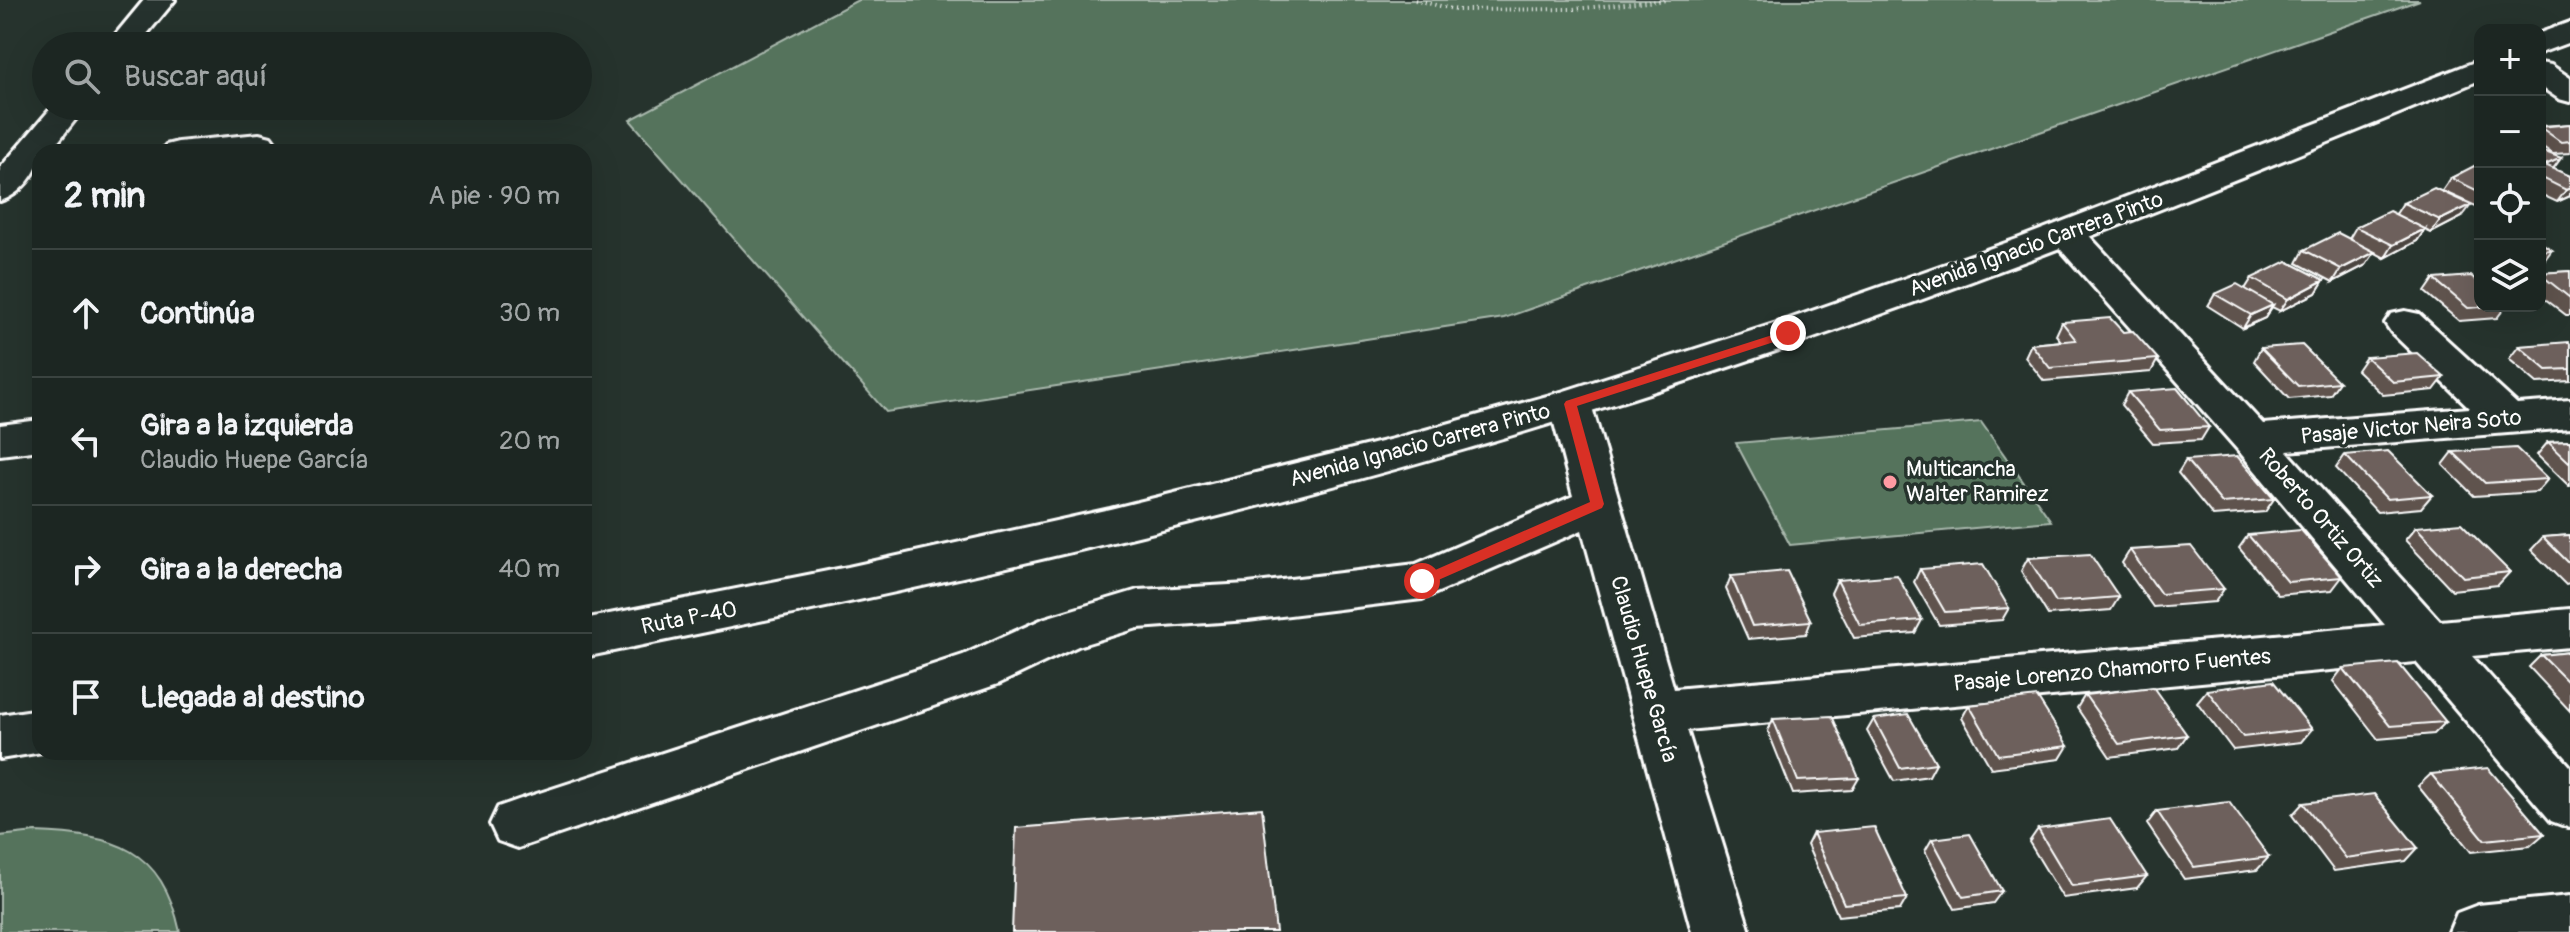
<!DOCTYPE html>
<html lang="es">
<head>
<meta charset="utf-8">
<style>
	:root { --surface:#1c2622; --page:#252e2a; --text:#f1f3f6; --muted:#a0a5a5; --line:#3a4340 }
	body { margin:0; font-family:Pangolin,sans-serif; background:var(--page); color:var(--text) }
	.controls { position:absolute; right:24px; top:24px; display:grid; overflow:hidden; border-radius:16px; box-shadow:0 8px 32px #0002 }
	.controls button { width:72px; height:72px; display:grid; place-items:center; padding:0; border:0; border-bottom:2px solid var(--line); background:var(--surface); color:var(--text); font:40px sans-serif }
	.stop { position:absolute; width:24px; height:24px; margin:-18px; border:6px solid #d93025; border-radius:50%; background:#fff }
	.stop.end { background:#d93025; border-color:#fff; box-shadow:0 2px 8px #0008 }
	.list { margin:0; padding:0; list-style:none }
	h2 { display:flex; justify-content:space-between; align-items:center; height:104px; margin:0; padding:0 32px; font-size:34px }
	h2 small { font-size:26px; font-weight:400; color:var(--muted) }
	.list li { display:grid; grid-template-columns:52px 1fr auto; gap:24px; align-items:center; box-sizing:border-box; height:128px; padding:0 32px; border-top:2px solid var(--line) }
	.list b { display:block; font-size:30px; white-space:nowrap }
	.list p { margin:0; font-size:26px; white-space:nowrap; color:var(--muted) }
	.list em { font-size:26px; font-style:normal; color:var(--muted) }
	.icon { flex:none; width:44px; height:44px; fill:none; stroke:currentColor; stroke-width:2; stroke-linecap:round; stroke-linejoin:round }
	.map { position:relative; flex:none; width:2570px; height:932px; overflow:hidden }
	.search { position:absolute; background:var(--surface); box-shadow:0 8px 32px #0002; left:32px; top:32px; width:560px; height:88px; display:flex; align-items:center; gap:20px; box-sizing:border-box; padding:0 28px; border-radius:44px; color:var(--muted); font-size:30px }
	.panel { position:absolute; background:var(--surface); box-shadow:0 8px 32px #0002; left:32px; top:144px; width:560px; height:616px; border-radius:24px }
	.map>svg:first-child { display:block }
	.green { fill:#54735c; stroke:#aab9ae; stroke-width:2 }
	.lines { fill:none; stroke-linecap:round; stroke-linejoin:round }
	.minor-casing { stroke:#fff; stroke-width:6 }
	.major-casing { stroke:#fff; stroke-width:6 }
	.path { stroke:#fff; stroke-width:4; stroke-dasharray:1 4; stroke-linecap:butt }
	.minor { fill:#26332d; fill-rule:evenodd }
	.major { fill:#26332d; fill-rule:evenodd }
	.wall { fill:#5e534e; stroke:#fff; stroke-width:2 }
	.shaded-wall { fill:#4c4440; stroke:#fff; stroke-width:2 }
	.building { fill:#6d615b; stroke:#fff; stroke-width:2 }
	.route { fill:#d93025 }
	.poi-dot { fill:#ff9aa2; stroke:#26332d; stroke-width:3 }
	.labels { text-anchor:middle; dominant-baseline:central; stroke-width:7; stroke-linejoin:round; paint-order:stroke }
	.street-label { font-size:22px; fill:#fff; stroke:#26332d }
	.poi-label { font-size:22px; fill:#fff; stroke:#26332d; text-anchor:start }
</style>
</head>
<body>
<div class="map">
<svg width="2570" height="932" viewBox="0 0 2570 932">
	<rect width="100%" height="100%" fill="#26332d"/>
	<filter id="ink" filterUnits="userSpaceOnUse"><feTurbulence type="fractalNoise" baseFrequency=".0125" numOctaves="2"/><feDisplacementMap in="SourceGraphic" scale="16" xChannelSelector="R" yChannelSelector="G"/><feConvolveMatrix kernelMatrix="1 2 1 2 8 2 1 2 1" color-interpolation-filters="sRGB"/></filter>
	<g filter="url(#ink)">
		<path class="green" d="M858 0H2420L1504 318 886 412 630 120Z
			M1981 422 2051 521 1790 545 1736 443Z
			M35 832C114 835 162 847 180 932H0V836Z"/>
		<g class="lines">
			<defs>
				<path id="minor" d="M144 0H175L137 46H106Z
					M2540 63 2551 65 2570 78V102L2559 99 2540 86Z
					M53 106H86L50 152H40C40 172 19 196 0 201V168Z
					M259 134 271 137 276 144 271 151 161 152 166 145 178 142Z
					M2068 224 2081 227 2263 424 2470 408 2391 332 2385 323 2391 314 2405 311 2419 314 2517 404 2570 400V428L2287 451 2440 621 2570 609V647L2472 656 2570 766V828L2551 821 2416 662 1687 730 1750 932H1692L1582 530 1422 599 1248 620 1138 628 1078 646 998 684 518 848 498 841 490 824 498 807 518 800 963 655 1045 618 1138 590 1248 584 1416 564 1573 496 1549 404 1555 394 1570 390 1585 394 1591 404 1674 689 2385 625 2237 449 2055 243 2050 235 2055 227Z
					M40 420V450L0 455V425Z
					M2570 896V932H2449L2457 913 2478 905Z"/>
				<path id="major" d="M2570 22V42L2540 53V33Z
					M2480 60V80C2185 202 1888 320 1582 414 1255 516 919 590 584 657V619L848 567 1110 509 1393 439 1558 393 1789 319 2017 239Z
					M40 709 42 752 0 759V715Z"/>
			</defs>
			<use href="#minor" class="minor-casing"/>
			<use href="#major" class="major-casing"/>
			<path class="path" d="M1415 0 1457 10 1573 9 1668 0"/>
			<use href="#minor" class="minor"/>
			<use href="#major" class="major"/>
		</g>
		<path class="wall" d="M2570 124V153L2553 154 2540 145V126Z
			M2540 150 2561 158 2553 169 2570 176V196L2557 202 2540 194Z
			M2480 164V206L2478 207 2442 191 2451 178Z
			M2403 203 2462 217 2431 233 2425 230 2417 241 2385 258 2374 252 2366 265 2333 282 2297 263 2304 250 2349 239 2356 227 2396 214Z
			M2540 242 2552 250 2542 263H2540Z
			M2570 271V315H2566L2540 295V273Z
			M2252 278 2324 280 2316 293 2280 311 2272 307 2265 318 2243 328 2208 306 2215 294 2245 289Z
			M2434 279 2480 306H2506L2497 318 2459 321 2425 292Z
			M2062 322 2123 332 2158 359 2151 372 2044 381 2025 357 2031 344 2061 341 2056 335Z
			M2570 344V381L2537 383 2509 359 2519 346Z
			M2261 348 2339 382 2330 395 2289 399 2254 361Z
			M2366 357 2444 377 2434 390 2383 395 2357 370Z
			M2128 392 2209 427 2201 440 2153 443 2121 405Z
			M2570 441V486H2569L2537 455 2548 442Z
			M2453 452 2548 479 2537 492 2474 496 2443 465Z
			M2345 455 2432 495 2421 508 2377 512 2336 468Z
			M2186 460 2274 499 2265 512 2213 516 2178 473Z
			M2416 527 2510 572 2498 585 2452 590 2405 540Z
			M2248 535 2342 577 2332 590 2278 595 2239 548Z
			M2570 535V584L2566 585 2531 550 2543 537Z
			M2130 550 2224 589 2215 602 2153 607 2122 563Z
			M2028 558 2119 597 2111 610 2048 615 2021 571Z
			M1920 569 2009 608 2002 620 1939 625 1914 582Z
			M1731 576 1811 621 1806 634 1748 639 1726 589Z
			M1837 580 1922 620 1915 633 1854 638 1831 593Z
			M2570 652V711L2529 667 2541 655Z
			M2343 668 2446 722 2434 734 2378 739 2333 681Z
			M2207 690 2312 729 2301 742 2233 750 2197 702Z
			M2085 695 2187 735 2178 748 2110 757 2077 708Z
			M1969 705 2068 746 2060 759 1991 768 1962 718Z
			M1773 719 1859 778 1852 790 1793 794 1768 731Z
			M1874 719 1936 763 1929 776 1894 781 1867 731Z
			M2431 774 2544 834 2530 846 2471 852 2418 786Z
			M2303 803 2418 848 2406 861 2334 871 2292 815Z
			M2157 811 2269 857 2257 870 2184 879 2147 824Z
			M2038 829 2147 876 2137 888 2063 898 2029 842Z
			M1813 833 1907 898 1900 910 1838 916 1807 845Z
			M1932 839 2002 891 1993 903 1955 909 1925 851Z"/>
		<path class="shaded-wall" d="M2561 158 2552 170 2545 165Z
			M2570 188V196L2557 202 2566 190Z
			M2471 205 2462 217 2431 233 2440 220Z
			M2425 229 2417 241 2385 258 2393 245Z
			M2375 252 2366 265 2333 282 2341 269Z
			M2324 280 2316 293 2280 311 2288 299Z
			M2273 305 2265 318 2243 328 2251 315Z"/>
		<path class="building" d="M2570 124V141L2561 142 2540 127Z
			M2540 150 2561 158 2545 165 2570 176V188L2566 190 2540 177Z
			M2480 163V192L2451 178Z
			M2434 188 2471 205 2440 220 2403 203Z
			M2389 211 2425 229 2393 245 2356 227Z
			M2338 233 2375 252 2341 269 2304 250Z
			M2540 242 2552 250 2540 251Z
			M2287 261 2324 280 2288 299 2252 278Z
			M2570 271V298L2540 274V273Z
			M2471 276 2480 283V306H2495L2468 308 2434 279Z
			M2237 284 2273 305 2251 315 2215 294Z
			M2110 318 2123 332 2133 331 2158 359 2050 368 2031 344 2076 340 2062 322Z
			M2569 342 2570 344V369L2547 370 2519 346Z
			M2302 345 2339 382 2298 386 2261 348Z
			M2417 353 2444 377 2393 382 2366 357Z
			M2177 388 2209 427 2160 430 2128 392Z
			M2570 441V463L2548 442Z
			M2516 448 2548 479 2485 483 2453 452Z
			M2388 451 2432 495 2387 499 2345 455Z
			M2237 456 2274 499 2222 503 2186 460Z
			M2461 523 2510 572 2463 577 2416 527Z
			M2301 530 2342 577 2288 582 2248 535Z
			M2570 535V564L2543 537Z
			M2191 546 2224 589 2161 594 2130 550Z
			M2090 554 2119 597 2056 602 2028 558Z
			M1983 564 2009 608 1945 612 1920 569Z
			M1787 571 1811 621 1752 626 1731 576Z
			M1897 575 1922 620 1860 625 1837 580Z
			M2570 652V684L2541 655Z
			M2398 663 2446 722 2390 726 2343 668Z
			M2273 681 2312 729 2243 737 2207 690Z
			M2153 687 2187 735 2119 744 2085 695Z
			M2037 697 2068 746 1998 755 1969 705Z
			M1908 714 1936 763 1900 768 1874 719Z
			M1832 716 1859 778 1798 781 1773 719Z
			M2488 768 2544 834 2485 840 2431 774Z
			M2374 794 2418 848 2346 858 2303 803Z
			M2229 802 2269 857 2194 867 2157 811Z
			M1262 808 1276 932H1012L1016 828Z
			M2110 819 2147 876 2072 886 2038 829Z
			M1874 827 1907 898 1844 904 1813 833Z
			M1970 834 2002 891 1963 897 1932 839Z"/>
	</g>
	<path class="route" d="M1788 330 1793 333 1792 336 1577 406 1604 504 1602 508 1427 585H1417V578L1590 502 1564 404 1566 401Z"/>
	<circle class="poi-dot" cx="1890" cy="482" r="8"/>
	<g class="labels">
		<g class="street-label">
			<text transform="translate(2036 244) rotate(-20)">Avenida Ignacio Carrera Pinto</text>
			<text transform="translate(2411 427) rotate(-5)">Pasaje Victor Neira Soto</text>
			<text transform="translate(1420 445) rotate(-15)">Avenida Ignacio Carrera Pinto</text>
			<text transform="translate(2321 518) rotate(49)">Roberto Ortiz Ortiz</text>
			<text transform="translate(689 618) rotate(-11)">Ruta P-40</text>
			<text transform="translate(1644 669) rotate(74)">Claudio Huepe García</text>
			<text transform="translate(2112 670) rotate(-5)">Pasaje Lorenzo Chamorro Fuentes</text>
		</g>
		<g class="poi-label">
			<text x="1906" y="469">Multicancha<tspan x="1906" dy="25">Walter Ramirez</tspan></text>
		</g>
	</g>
</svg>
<div class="controls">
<button>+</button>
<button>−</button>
<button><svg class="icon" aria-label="locate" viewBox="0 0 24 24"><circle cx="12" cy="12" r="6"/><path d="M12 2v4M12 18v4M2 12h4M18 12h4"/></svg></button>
<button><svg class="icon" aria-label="layers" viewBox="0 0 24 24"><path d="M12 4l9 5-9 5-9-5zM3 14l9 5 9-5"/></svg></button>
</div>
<div class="stop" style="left:1422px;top:581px"></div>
<div class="stop end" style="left:1788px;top:333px"></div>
<div class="search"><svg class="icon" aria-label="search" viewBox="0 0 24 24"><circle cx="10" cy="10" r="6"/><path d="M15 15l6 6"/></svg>Buscar aquí</div>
<section class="panel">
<h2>2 min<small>A pie · 90 m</small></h2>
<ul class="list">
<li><svg class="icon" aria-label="ahead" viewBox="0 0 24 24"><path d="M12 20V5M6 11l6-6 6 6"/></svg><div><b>Continúa</b></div><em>30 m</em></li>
<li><svg class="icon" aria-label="left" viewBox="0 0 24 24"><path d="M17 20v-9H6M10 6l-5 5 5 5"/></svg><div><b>Gira a la izquierda</b><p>Claudio Huepe García</p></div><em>20 m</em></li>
<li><svg class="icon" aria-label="right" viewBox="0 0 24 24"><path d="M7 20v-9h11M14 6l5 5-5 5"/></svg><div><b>Gira a la derecha</b></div><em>40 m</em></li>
<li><svg class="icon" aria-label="arrive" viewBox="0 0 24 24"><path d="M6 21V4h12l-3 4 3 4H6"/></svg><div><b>Llegada al destino</b></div></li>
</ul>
</section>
</div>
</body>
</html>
